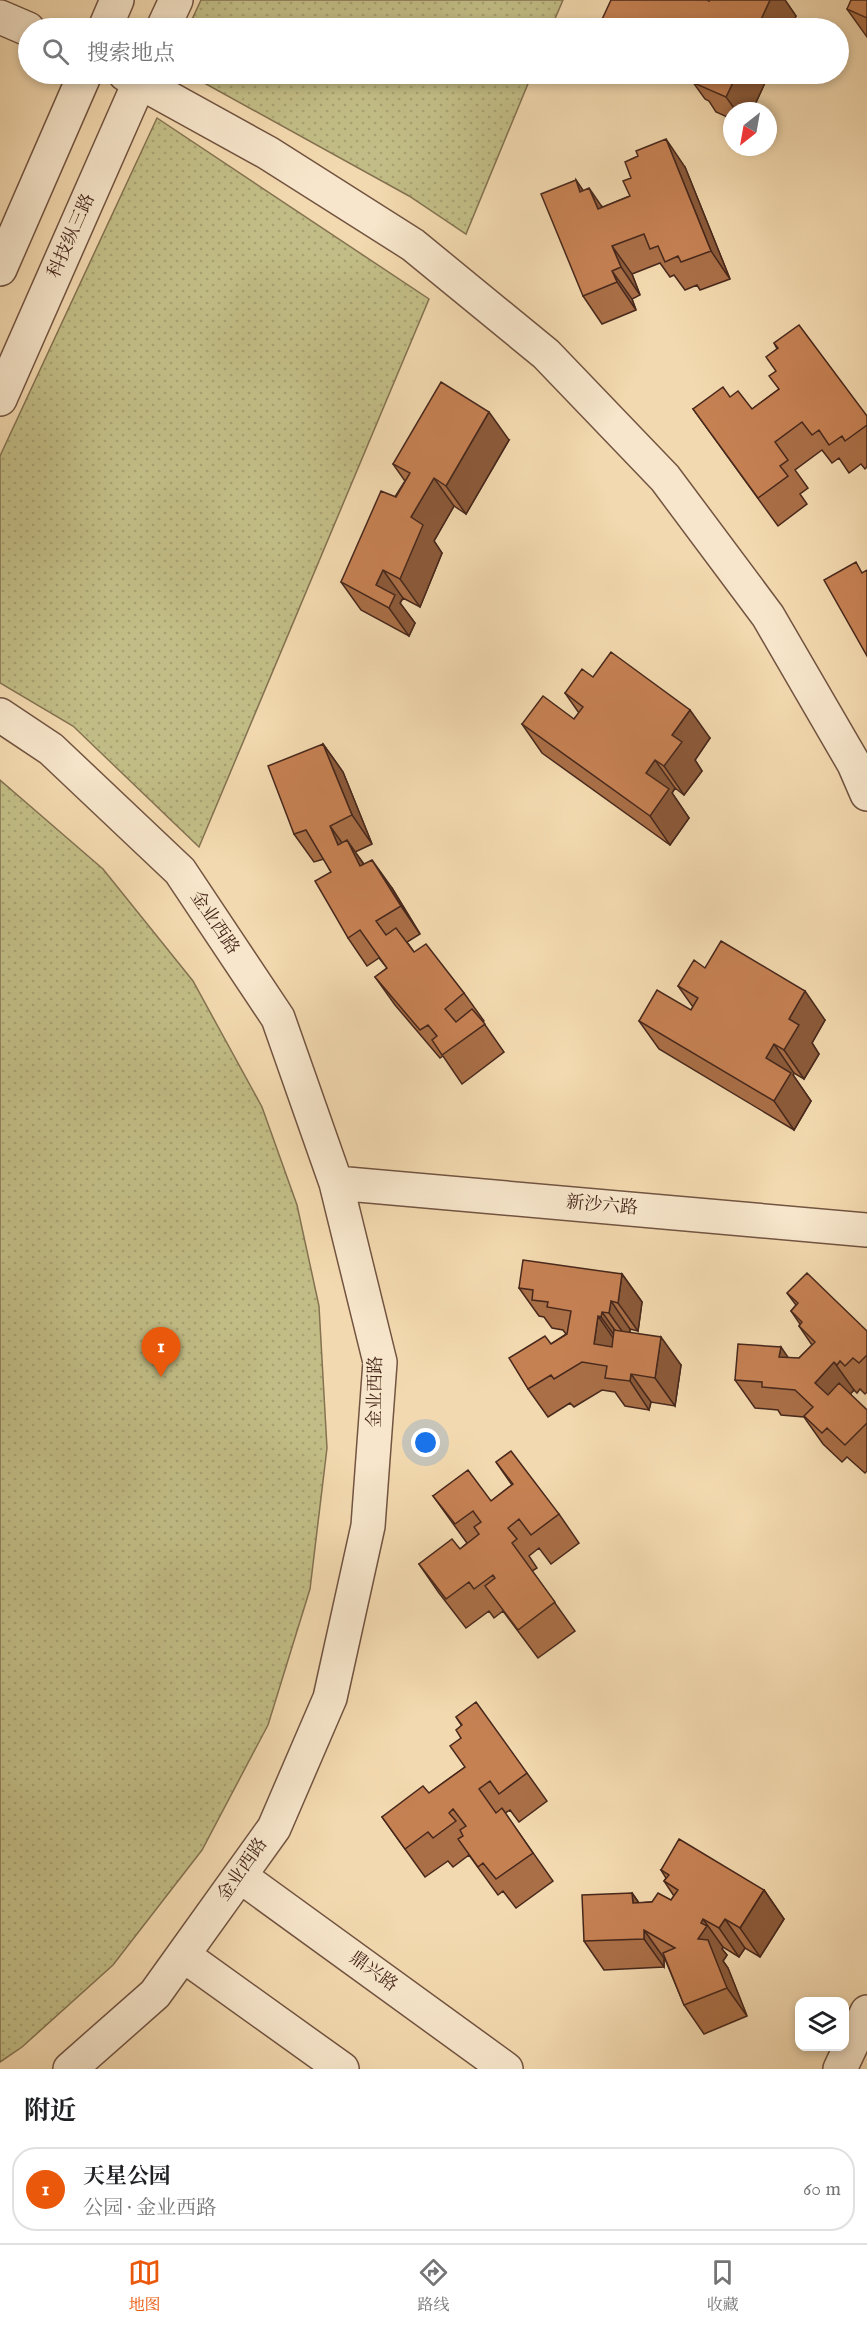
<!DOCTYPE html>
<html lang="zh">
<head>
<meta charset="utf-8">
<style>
	:root { --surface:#fff; --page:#f6f6f6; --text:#202124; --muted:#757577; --line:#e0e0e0; --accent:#ea580c }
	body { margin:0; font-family:"IM FELL English","Noto Serif SC",serif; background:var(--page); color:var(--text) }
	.controls { position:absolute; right:18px; bottom:18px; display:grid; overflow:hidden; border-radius:12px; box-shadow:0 3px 9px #0003 }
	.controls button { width:54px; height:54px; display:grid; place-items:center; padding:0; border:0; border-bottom:2px solid var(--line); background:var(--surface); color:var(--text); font:30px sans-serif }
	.compass { position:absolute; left:723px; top:102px; width:54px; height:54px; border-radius:50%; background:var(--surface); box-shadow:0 3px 9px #0003; rotate:211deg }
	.you { position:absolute; left:426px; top:1443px; width:21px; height:21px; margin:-15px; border:4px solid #fff; border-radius:50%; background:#1a73e8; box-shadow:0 0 0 9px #1a73e833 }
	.badge { display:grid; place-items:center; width:39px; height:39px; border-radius:50%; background:var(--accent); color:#fff; font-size:20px; font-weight:700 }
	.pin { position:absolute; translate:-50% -50px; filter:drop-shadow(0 2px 3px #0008) }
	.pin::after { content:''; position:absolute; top:32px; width:21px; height:18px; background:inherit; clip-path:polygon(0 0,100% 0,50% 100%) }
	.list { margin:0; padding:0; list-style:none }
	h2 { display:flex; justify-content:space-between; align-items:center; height:78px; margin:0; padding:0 24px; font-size:26px }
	h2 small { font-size:20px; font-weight:400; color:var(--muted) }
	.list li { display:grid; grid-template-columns:39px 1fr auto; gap:18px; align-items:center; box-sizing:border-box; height:84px; margin:0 12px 12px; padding:0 12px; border:2px solid var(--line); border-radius:24px }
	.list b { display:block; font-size:22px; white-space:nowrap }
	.list p { margin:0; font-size:20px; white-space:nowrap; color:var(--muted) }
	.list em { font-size:20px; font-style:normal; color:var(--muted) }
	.icon { flex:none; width:33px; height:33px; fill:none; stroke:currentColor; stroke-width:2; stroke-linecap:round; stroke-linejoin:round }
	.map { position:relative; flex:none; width:867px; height:2069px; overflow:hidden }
	.search { position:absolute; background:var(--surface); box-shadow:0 3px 9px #0003; left:18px; right:18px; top:18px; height:66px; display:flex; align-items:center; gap:15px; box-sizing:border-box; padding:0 21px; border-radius:33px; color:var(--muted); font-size:22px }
	.sheet { height:174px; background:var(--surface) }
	nav { display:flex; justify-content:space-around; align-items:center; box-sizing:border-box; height:84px; border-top:2px solid var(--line); background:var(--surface); font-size:16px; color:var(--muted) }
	nav a { display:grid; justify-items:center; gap:3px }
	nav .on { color:var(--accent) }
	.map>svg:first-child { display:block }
	.park { fill:url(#park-dots); stroke:#847251; stroke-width:1.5 }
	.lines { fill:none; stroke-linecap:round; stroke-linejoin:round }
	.minor-casing { stroke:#725441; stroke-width:36 }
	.minor { stroke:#f7e6cb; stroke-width:33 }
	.wall { fill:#aa6f47; stroke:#47281c; stroke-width:1.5 }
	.shaded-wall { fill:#8b5a3a; stroke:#47281c; stroke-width:1.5 }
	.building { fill:#c68153; stroke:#47281c; stroke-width:1.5 }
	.labels { text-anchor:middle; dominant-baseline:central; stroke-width:6; stroke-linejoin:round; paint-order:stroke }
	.street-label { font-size:18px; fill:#47281c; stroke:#f7e6cb }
</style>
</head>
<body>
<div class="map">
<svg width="867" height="2069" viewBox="0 0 867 2069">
	<defs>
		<pattern id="park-dots" width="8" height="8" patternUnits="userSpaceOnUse" patternTransform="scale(1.5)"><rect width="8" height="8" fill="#c2bd86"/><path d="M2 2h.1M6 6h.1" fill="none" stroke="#a8a273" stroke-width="1.8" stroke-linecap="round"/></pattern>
	</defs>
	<rect width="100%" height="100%" fill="#f3d9af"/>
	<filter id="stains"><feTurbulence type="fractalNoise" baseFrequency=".00333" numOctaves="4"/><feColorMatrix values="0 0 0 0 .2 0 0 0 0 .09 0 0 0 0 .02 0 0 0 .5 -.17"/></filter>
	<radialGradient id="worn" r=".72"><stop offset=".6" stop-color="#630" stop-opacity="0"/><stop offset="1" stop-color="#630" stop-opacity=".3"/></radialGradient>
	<path class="park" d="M201 0H563L551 28H188Z
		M188 74H532L466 234 409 196Z
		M157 118 429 299 199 847 73 726 0 683V456Z
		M0 780 103 869 193 981 262 1107 297 1205 319 1306 327 1448 310 1589 268 1725 202 1850 113 1965 22 2047 0 2062Z"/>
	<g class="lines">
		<defs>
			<path id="minor" d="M0 17 28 29
				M105 28 117 0
				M163 28 176 0
				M125 74 268 153 413 245 546 354 665 478 768 616 854 764 867 794
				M0 269 85 74
				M0 399 143 74
				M0 715 51 749 180 871 278 1018 336 1183 380 1362 368 1526 330 1698 274 1828 155 1994 70 2069
				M336 1183 867 1230
				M240 1876 506 2069
				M183 1955 342 2069
				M840 2069 867 2012"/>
		</defs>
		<use href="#minor" class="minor-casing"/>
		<use href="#minor" class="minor"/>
	</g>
	<path class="wall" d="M709 0H785L796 16 790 28H598L709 1Z
		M867 0V37L847 9Z
		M633 74H646L644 78Z
		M648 74H663L660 79Z
		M687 74H769L752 111H732V119L716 112 709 101 705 99Z
		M685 167 730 279 700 290 697 285 685 290 674 275 670 277 660 263 632 274 640 295 632 299 636 310 602 324 583 296 576 180 583 191 603 207 630 196Z
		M774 343 867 416V467L865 469 861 464 849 473 839 458 832 463 822 450 795 470 808 488 800 494 807 504 778 526 693 409 730 397 752 409 779 389 776 371 777 349Z
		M509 440 466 514 454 506 434 541 442 553 420 607 403 598 400 603 415 623 409 636 361 610 341 582 405 481 393 464Z
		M593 677 710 738 695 760 702 771 684 795 675 788 672 793 689 818 670 845 542 753 522 724 574 719 579 713 565 693Z
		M323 744 343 772 372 844 355 852 364 864 392 888 420 934 407 942 414 952 464 993 484 1021 483 1022 504 1052 462 1084 443 1056 440 1058 395 1005 375 977 387 968 379 958 367 966 348 938 331 872 324 859 314 862 294 834Z
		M705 968 825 1020 812 1043 819 1054 804 1079 794 1073 793 1075 811 1101 794 1130 659 1049 639 1021 691 1010 693 1007 678 986Z
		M622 1274 642 1302 638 1331 630 1329V1333L681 1365 675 1406 651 1402 649 1410 625 1406 615 1392 602 1390 574 1407 570 1403 548 1417 528 1389 551 1344 566 1334 563 1330 552 1328 544 1317 539 1316 519 1288Z
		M787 1293 867 1331V1392L865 1394 860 1389 857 1393 854 1390 850 1394 867 1410V1471L865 1473 847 1457 842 1462 823 1444 804 1417 781 1415 778 1410 755 1408 735 1380 799 1358 812 1345 799 1326 800 1324 791 1311 796 1305Z
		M496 1462 559 1514 579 1543 551 1564 539 1548 529 1556 537 1568 532 1571 575 1631 538 1658 503 1611 494 1618 489 1611 466 1628 439 1593 419 1564 460 1549 467 1543 433 1496 491 1501 512 1485Z
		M456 1717 527 1773 547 1801 519 1822 510 1810 505 1813 553 1881 516 1908 503 1891 498 1895 469 1855 453 1867 448 1861 425 1877 382 1817 429 1793 465 1767 461 1738 462 1726Z
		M661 1870 764 1890 784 1919 760 1957 745 1948 739 1957 723 1947 722 1949 727 1955 723 1961 728 1968 747 2016 704 2034 684 2005 665 1959 664 1958V1967L604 1970 584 1941 632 1893 639 1903 671 1900 674 1896 664 1881 666 1878Z"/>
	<path class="shaded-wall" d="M770 0H785L796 16 790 28H757Z
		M662 23 666 28H660Z
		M641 74H646L644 78Z
		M656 74H663L660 79Z
		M737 74H769L752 111H736L726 97Z
		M666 139 685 167 730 279 711 251Z
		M576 180 595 208 580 192Z
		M589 188 609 217 598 209Z
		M612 246 632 274 640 295 621 267Z
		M612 271 632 299 636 310 617 282Z
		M489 412 509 440 466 514 446 486Z
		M434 478 454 506 434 541 442 553 420 607 400 579 411 517Z
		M383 570 403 598 400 603 415 623 409 636 389 608 376 585Z
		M690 710 710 738 695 760 702 771 684 795 664 766 672 735Z
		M323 744 343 772 372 844 352 815Z
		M655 760 675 788 672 793 689 818 670 845 650 816 646 773Z
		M330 826 350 854 338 845Z
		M347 840 367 869 360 866Z
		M372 860 392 888 420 934 401 906Z
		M805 991 825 1020 812 1043 819 1054 804 1079 784 1050 789 1019Z
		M774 1044 794 1073 793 1075 811 1101 794 1130 774 1101 766 1058Z
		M622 1274 642 1302 638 1331 618 1303Z
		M611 1301 630 1329 629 1341 609 1313Z
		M602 1312 622 1340 621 1345 601 1317Z
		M598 1316 618 1345 614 1372 594 1344Z
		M661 1337 681 1365 675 1406 655 1378Z
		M781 1347 800 1375 779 1357Z
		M834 1362 854 1390 835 1411 815 1383Z
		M631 1374 651 1402 649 1410 630 1381Z
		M764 1890 784 1919 760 1957 740 1928Z
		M632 1893 652 1922 633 1903Z
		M703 1919 723 1947 722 1949 727 1955 723 1961 728 1968 747 2016 727 1988 698 1939 701 1923Z
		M725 1919 745 1948 739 1957 719 1928Z
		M644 1930 664 1958V1967L644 1939Z"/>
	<path class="building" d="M611 0H707L709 1V0H770L757 28H673L662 23 660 28H598Z
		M851 0H867V18L847 9Z
		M690 74H737L726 97 696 84 699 78Z
		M666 139 711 251 681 262 678 256 665 262 658 246 650 249 644 234 612 246 621 267 612 271 617 282 583 296 541 194 576 180 580 192 589 188 598 209 630 196 623 181 631 178 625 162 638 156 636 151Z
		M799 325 867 416V425L845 441 842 436 829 445 819 430 812 435 802 422 775 442 788 460 780 466 788 476 758 498 693 409 723 387 730 397 738 391 752 409 779 389 769 376 776 371 766 357 778 348 774 343Z
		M441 382 489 412 446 486 434 478 411 517 423 525 400 579 383 570 376 585 395 595 389 608 341 582 381 491 396 497 410 473 393 464Z
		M856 562 862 573 867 570V656L824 580Z
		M611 652 690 710 672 735 682 742 664 766 655 760 646 773 669 789 650 816 522 724 543 696 574 719 583 707 565 693 582 669 593 677Z
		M323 744 352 815 330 826 338 845 347 840 360 866 372 860 401 906 376 921 386 935 396 928 414 952 426 944 464 993 445 1009 456 1022 472 1009 485 1024 442 1055 432 1040 437 1036 428 1025 420 1030 375 977 387 968 360 930 348 938 315 881 331 872 306 830 294 834 268 766Z
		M721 941 805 991 789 1019 799 1025 784 1050 774 1044 766 1058 791 1073 774 1101 639 1021 657 990 691 1010 698 998 678 986 694 960 705 968Z
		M523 1260 622 1274 618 1303 611 1301 609 1313 602 1312 601 1317 598 1316 594 1344 612 1347 614 1330 661 1337 655 1378 631 1374 630 1381 605 1378 607 1366 582 1362 554 1379 551 1375 528 1389 509 1358 545 1336 551 1344 567 1334 571 1311 547 1307 548 1302 532 1300 533 1290 519 1288Z
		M807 1273 867 1331V1355L859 1363 853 1358 845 1366 840 1361 837 1365 834 1362 815 1383 828 1395 839 1383 867 1410V1423L845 1445 827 1428 822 1433 804 1416 813 1407 795 1390 762 1387V1382L735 1380 738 1344 781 1347 779 1357 799 1358 815 1342 799 1326 802 1322 791 1311 798 1303 787 1293Z
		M511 1451 559 1514 531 1535 519 1519 508 1528 517 1539 512 1543 555 1602 518 1630 485 1586 495 1578 493 1575 474 1589 469 1582 446 1599 419 1564 452 1539 460 1549 479 1534 474 1527 481 1522 473 1511 455 1524 433 1496 468 1470 491 1501 513 1484 496 1462Z
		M476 1702 527 1773 499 1794 490 1781 479 1789 496 1813 502 1808 533 1853 496 1879 483 1863 478 1867 458 1839 463 1836 460 1830 466 1826 453 1809 449 1813 456 1821 433 1838 428 1832 405 1849 382 1817 423 1786 429 1793 465 1767 450 1746 461 1738 456 1730 462 1725 456 1717Z
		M679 1839 764 1890 740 1928 725 1919 719 1928 703 1919 701 1923 707 1926 698 1939 708 1940 727 1988 684 2005 663 1953 675 1948 644 1930V1939L584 1941 582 1895 632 1893 633 1903 652 1902 658 1893 671 1900 678 1890 664 1881 669 1875 661 1870Z"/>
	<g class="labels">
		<g class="street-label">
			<text transform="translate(72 236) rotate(-66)">科技纵三路</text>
			<text transform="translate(214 923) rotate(56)">金业西路</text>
			<text transform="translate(602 1206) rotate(5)">新沙六路</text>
			<text transform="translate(376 1392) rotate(-89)">金业西路</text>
			<text transform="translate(243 1870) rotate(-55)">金业西路</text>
			<text transform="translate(373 1972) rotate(36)">鼎兴路</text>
		</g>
	</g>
	<rect width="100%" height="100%" filter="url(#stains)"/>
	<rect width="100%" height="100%" fill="url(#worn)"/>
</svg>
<div class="controls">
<button><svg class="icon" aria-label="layers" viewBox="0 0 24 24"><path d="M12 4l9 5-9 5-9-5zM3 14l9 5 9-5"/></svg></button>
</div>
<svg class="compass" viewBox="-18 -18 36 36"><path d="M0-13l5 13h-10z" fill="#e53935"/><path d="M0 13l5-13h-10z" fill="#757577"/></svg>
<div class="you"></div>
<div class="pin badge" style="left:161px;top:1377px">1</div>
<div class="search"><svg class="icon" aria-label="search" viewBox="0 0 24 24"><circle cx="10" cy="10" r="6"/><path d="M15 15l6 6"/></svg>搜索地点</div>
</div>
<section class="sheet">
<h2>附近<small></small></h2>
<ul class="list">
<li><span class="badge">1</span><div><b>天星公园</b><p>公园 · 金业西路</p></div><em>60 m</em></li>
</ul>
</section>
<nav>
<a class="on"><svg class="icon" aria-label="map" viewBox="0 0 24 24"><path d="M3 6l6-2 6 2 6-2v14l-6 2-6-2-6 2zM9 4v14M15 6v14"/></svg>地图</a>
<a><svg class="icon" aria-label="directions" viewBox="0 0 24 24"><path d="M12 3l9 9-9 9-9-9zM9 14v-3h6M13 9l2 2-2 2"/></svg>路线</a>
<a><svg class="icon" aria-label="saved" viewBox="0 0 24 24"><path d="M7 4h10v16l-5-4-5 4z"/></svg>收藏</a>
</nav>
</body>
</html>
